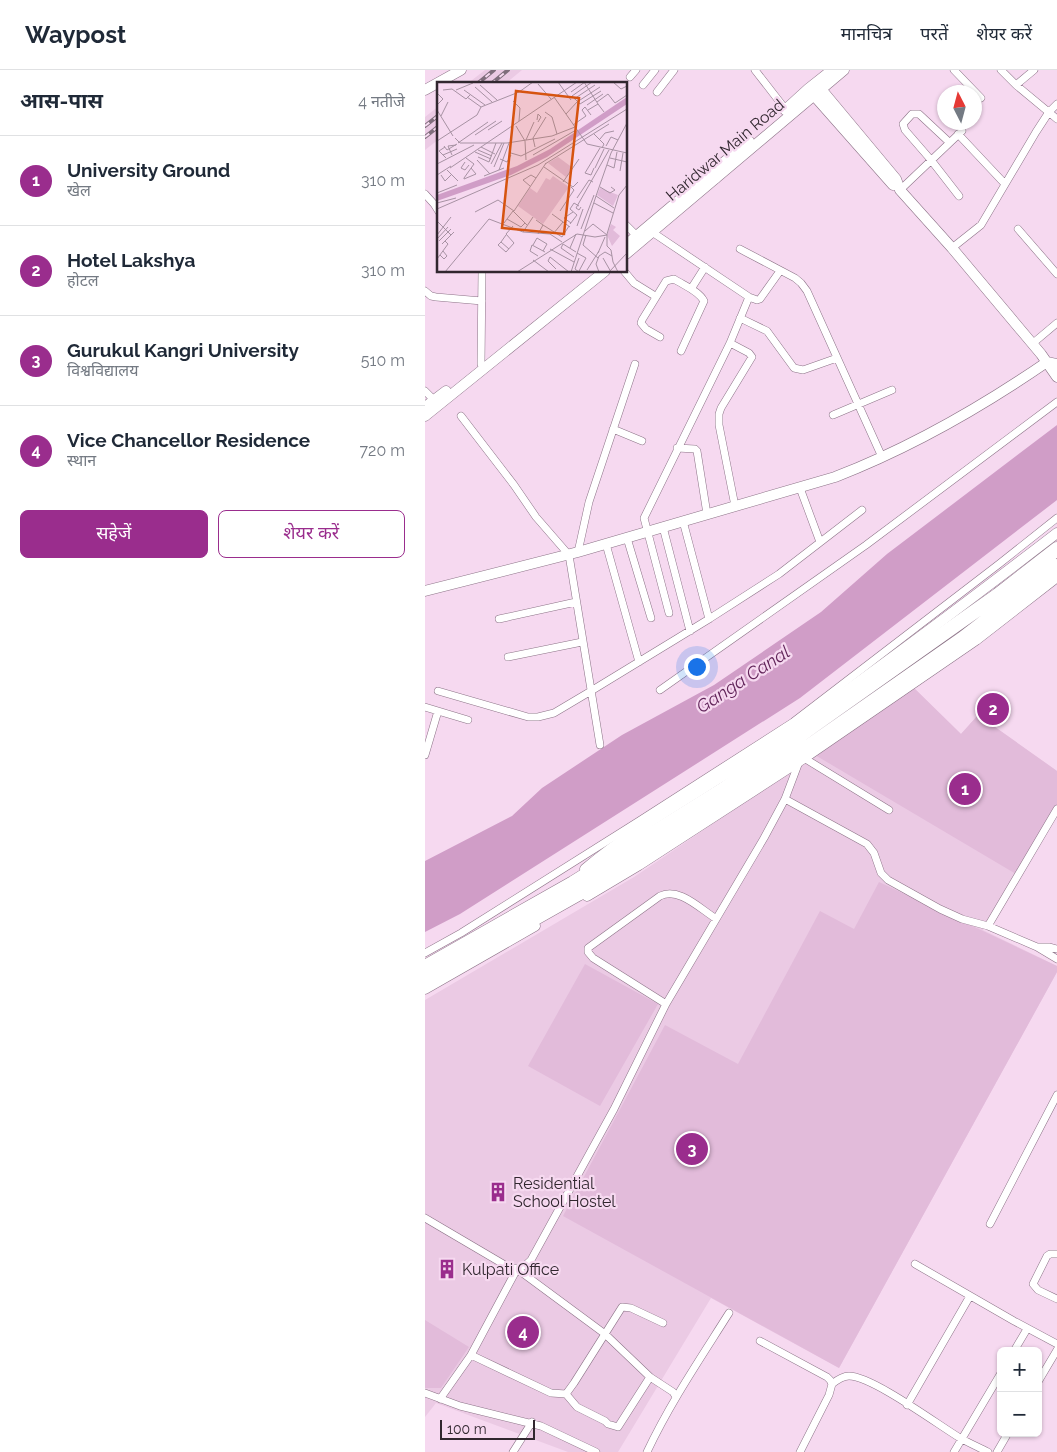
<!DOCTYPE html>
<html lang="hi">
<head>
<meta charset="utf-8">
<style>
	:root { --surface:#fff; --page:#f2f2f3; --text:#1f2937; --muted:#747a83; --line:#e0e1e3; --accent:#9a2d8d }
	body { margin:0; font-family:Raleway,"Noto Sans Devanagari",sans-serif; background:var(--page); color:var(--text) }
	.controls { position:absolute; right:15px; bottom:15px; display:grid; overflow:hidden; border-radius:8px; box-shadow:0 1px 4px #0004 }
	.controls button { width:45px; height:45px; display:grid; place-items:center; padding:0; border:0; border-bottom:1px solid var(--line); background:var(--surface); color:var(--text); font:25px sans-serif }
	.compass { position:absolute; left:512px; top:15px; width:45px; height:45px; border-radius:50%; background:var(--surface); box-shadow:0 1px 4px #0004; rotate:354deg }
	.scale { position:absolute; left:15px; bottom:12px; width:95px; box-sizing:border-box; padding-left:5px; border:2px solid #31272f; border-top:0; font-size:14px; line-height:18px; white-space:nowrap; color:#31272f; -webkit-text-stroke:4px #f6d9f0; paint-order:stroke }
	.you { position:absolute; left:271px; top:596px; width:18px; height:18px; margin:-12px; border:4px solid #fff; border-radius:50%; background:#1a73e8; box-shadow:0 0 0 8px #1a73e833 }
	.badge { display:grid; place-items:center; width:32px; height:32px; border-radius:50%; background:var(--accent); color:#fff; font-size:16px; font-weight:700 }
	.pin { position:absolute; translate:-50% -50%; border:2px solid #fff; box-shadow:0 1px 5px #0006 }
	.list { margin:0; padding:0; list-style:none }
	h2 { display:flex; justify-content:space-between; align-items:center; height:65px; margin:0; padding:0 20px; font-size:21px }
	h2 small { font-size:16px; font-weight:400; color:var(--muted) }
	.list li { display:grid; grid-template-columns:32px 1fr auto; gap:15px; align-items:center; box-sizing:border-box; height:90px; padding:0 20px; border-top:1px solid var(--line) }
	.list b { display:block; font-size:19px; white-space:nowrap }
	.list p { margin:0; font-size:16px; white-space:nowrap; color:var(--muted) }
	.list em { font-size:16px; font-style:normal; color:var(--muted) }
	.actions { display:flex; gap:10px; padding:15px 20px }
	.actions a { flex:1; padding:11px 0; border:1px solid var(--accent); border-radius:8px; text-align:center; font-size:18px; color:var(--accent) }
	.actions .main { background:var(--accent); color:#fff }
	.map { position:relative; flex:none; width:632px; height:1382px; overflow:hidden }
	header { display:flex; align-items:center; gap:30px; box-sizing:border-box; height:70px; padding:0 25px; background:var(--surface); border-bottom:1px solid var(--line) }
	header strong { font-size:24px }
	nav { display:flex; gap:28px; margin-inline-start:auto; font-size:18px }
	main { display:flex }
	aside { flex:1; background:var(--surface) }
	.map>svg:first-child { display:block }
	.built { fill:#ebcae4 }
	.green { fill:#e2bbda }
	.water { fill:#d09dc7 }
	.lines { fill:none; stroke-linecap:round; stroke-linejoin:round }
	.street-casing { stroke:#8c7387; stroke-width:8 }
	.secondary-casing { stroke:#8c7387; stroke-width:11 }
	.primary-casing { stroke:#8c7387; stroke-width:12 }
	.highway-casing { stroke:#8c7387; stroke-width:15 }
	.street { stroke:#fff; stroke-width:7 }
	.secondary { stroke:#fff; stroke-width:10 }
	.primary { stroke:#fff; stroke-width:11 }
	.highway { stroke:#fff; stroke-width:14 }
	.rail-casing { stroke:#7f6e7c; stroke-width:4 }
	.rail { stroke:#f6d9f0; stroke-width:2; stroke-dasharray:5.5; stroke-linecap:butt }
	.labels { text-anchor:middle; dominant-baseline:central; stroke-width:4.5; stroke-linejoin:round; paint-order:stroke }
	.street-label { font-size:16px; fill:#31272f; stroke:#f6d9f0 }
	.poi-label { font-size:16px; fill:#31272f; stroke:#f6d9f0; text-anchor:start }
	.water-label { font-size:18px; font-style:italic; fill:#62255a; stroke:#f6d9f0 }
	.inset-road { fill:none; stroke:#a792a3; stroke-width:1 }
	.view { fill:#d65410; fill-opacity:0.15; stroke:#d65410; stroke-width:2.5 }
	.inset-edge { fill:none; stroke:#31272f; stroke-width:2.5 }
</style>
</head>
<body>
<header>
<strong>Waypost</strong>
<nav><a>मानचित्र</a><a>परतें</a><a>शेयर करें</a></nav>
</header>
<main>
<aside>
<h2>आस-पास<small>4 नतीजे</small></h2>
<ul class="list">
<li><span class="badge">1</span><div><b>University Ground</b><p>खेल</p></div><em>310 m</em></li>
<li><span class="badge">2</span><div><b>Hotel Lakshya</b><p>होटल</p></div><em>310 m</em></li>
<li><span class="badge">3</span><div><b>Gurukul Kangri University</b><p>विश्वविद्यालय</p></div><em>510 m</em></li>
<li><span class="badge">4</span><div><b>Vice Chancellor Residence</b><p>स्थान</p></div><em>720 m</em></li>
</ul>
<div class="actions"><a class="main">सहेजें</a><a>शेयर करें</a></div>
</aside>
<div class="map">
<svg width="632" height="1382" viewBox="0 0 632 1382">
	<rect width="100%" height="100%" fill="#f6d9f0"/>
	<path class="built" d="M60 0H97L80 14H42Z
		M14 36V69L0 80V47Z
		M489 618 536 664 553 645 632 701 591 804 558 860 632 896V902L414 1298 286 1228 193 1382H143L11 1333 0 1347V930L209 807Z"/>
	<path class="green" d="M489 618 536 664 553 645 632 701V736L591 804 390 685Z
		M454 812 632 896V902L414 1298 138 1146 240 955 313 994 395 841 429 859Z
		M160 894 233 934 175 1036 103 996Z
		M0 1250 44 1277 16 1318H0Z"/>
	<path class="water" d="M632 355V430L375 628 35 844 0 862V791L87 746 117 718 197 665 289 615 396 542 462 484Z"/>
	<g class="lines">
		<defs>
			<path id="street" d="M330 0 361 40
				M529 0 556 28
				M576 0 591 15 632 49
				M205 7 211 0
				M218 15 230 0
				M591 15 609 0
				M232 22 249 0
				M533 64 580 114
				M524 72 494 44H487L478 54 480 60 506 90 534 126
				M475 120 537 61
				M0 124 9 134 14 142
				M201 155 212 166
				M593 159 632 204
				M227 162 324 227 332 230 335 229 355 201
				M527 178 556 155 611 62 624 42 632 34
				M315 179 370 208 376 213 382 221 457 387
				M199 201 209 213 230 226
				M266 219 280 197
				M0 221 6 226 11 227 57 231
				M315 248 342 261 369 298 378 300 412 288
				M235 267 221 259 216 253 217 250 241 211 249 209C258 215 274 221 279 231L256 281
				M305 273 324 283 327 287 296 338 294 344V355L310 436
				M607 274 632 253
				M56 294 57 201
				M0 321 9 330
				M408 345 467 320
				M36 346 89 415 111 447 144 485 175 675
				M188 359 217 371
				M252 378 270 379 272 381 282 444
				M375 418 395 472
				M258 451 284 549
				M238 457 265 561
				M202 468 226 548
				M181 474 214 592
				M153 482 164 432 210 294
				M244 543 219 448 305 273 324 227
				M74 549 151 532
				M83 587 157 572
				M235 620 441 475 632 332
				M13 621 103 647H113L129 643 166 621 284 549 354 504 437 440
				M0 637 43 650
				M0 685 13 641
				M379 688 464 740
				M360 729 442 774 449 783 456 803 463 810 515 839 537 849 563 856 612 877H624L632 879
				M563 856 632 739
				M612 877 632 889
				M0 883 36 863 214 751 368 652 574 494 632 448
				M241 934 168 888 163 882V878L235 826C254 817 274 838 290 848
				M0 1148 85 1198C95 1199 99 1197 106 1190L189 1039 241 934 339 768 360 729 374 692
				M565 1154 632 1025
				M632 1184H625L622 1186 608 1214 613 1220 632 1229
				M490 1194 589 1251 632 1274
				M335 1271 402 1307 405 1310 407 1314 404 1325 375 1382
				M589 1281 602 1259
				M46 1285 126 1323 141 1324 152 1337 180 1351 183 1354 193 1357 225 1307
				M613 1312 632 1280
				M407 1314C412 1310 418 1306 424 1306 447 1306 512 1354 535 1368 544 1373 553 1377 563 1382
				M0 1323 35 1336 116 1356 171 1382
				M141 1324 149 1313 197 1237 206 1238 238 1253
				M15 1329 46 1285 92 1199 180 1264 225 1307 248 1322 251 1327
				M482 1335 545 1226
				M88 1382 107 1352
				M222 1382C245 1333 275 1289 304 1243
				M529 1382 576 1303
				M572 1382 583 1363"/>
			<path id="secondary" d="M391 13 471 109 475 120 527 178 616 284 632 307
				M0 20 36 0
				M385 21 468 115
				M360 40 383 19 407 0
				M202 174 324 71
				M201 184 419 0
				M0 337 21 321
				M0 346 180 201
				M0 521 153 482 410 407C485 378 555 338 622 292L632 294
				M160 799C216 752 283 718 342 677 441 609 537 536 632 463
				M162 826 214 795 379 688 551 570 632 507
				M0 919 110 856"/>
			<path id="primary" d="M285 103 290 108"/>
			<path id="highway" d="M0 897 148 813 299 719 573 525 632 479
				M0 910 153 824 374 683 537 569 632 496"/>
		</defs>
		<use href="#street" class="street-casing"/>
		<use href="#secondary" class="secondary-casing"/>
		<use href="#primary" class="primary-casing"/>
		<use href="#highway" class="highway-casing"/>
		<use href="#street" class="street"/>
		<use href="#secondary" class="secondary"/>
		<use href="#primary" class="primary"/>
		<use href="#highway" class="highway"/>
		<defs>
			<path id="rail" d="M52 14 69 0
				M66 14 83 0
				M0 56 14 45
				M0 67 14 56"/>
		</defs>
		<use href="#rail" class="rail-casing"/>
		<use href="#rail" class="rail"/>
	</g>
	<defs>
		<symbol id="building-bare" viewBox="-9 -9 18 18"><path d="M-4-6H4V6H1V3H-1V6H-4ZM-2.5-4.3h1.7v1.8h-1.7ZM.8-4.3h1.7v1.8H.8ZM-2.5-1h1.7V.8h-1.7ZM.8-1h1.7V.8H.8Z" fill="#9a2d8d" stroke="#f6d9f0" stroke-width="2.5" paint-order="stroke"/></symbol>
	</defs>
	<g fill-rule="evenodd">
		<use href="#building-bare" x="59" y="1108" width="28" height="28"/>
		<use href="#building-bare" x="8" y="1185" width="28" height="28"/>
	</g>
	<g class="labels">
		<g class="street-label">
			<text transform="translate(300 80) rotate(-40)">Haridwar Main Road</text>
		</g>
		<g class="poi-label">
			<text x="88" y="1113">Residential<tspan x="88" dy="18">School Hostel</tspan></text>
			<text x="37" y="1199">Kulpati Office</text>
		</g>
		<g class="water-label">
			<text transform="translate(318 609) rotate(-33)">Ganga Canal</text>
		</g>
	</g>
	<g transform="translate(12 12)">
		<rect width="190" height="190" fill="#f6d9f0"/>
		<path d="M121 75 136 86 129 95 111 81ZM116 94 132 105 106 142 81 124 93 106 100 111 109 96 113 98ZM163 106 181 113 176 124 160 113ZM174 142 179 145 176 148 183 154 175 164 170 153Z" fill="#e2bbda"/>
		<path d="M190 15V22L110 75 74 93 0 119V113L80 84 113 67Z" fill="#d09dc7"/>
		<path class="inset-road" d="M121 0 134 18M147 0 161 22M155 0 135 14 143 22 164 9M176 0 184 7 190 4M101 2 114 17M43 3 60 18M38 5 55 20M6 8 15 7 29 17 33 13M19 8 36 1M27 8 48 23M134 10 148 0M30 15 44 25M117 15 150 62 190 71M137 17 158 3M76 19 83 26 82 39M160 20 171 12 178 21 190 13M0 23 6 17 1 12M150 23 166 12M0 28 16 54M151 28 161 22 167 30M108 30 115 35 120 52M129 32 140 20 163 5M4 34 11 20M100 38 101 32 104 35 101 40M136 43 149 34 145 28 148 25 154 33M79 44 88 59 89 78M51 48 65 39M157 52 167 62 165 66M38 53 59 39M18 56 23 61H70L115 54 138 45M163 57 168 51 177 49M89 58 97 40M0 59 40 33 44 25 82 10 96 0M21 61 51 40M7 64 10 68 20 62M169 64 174 55 181 58M8 65 2 69 9 76M44 65 58 72M98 65 96 56 109 35M41 68 55 74M38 70 54 77M74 71 84 74 118 57M6 73 20 67M15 73 11 64 19 63M96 73 139 48M41 75 52 80 59 61M29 76 37 82 27 96V97L39 92 34 86M173 76 190 80M63 77 70 80 74 73M40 78 53 92M28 80 24 86 28 88 32 83M0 82 37 63M54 82 65 61M108 82 172 42M170 83 177 86 180 70M57 85 67 61M107 85 136 105 141 100M13 86 140 0M157 86 154 93 148 91 163 66M158 86 167 67M10 88 21 99M62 88 72 61M183 89 186 71M0 93 14 84M4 93 8 99 15 92M47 94 67 86M126 100 142 77M93 104 86 98 94 93 99 96M163 105 173 111 178 108 174 105M0 111 20 103M159 114 174 71 190 41M140 116 152 98 156 100M0 121 19 116M157 121 176 131M144 125 142 128 139 126 172 68M0 127 101 83 190 27M123 129 137 108 134 105M38 130 61 118 77 129 109 81M115 132 133 145M70 137 84 145 88 141M99 138 106 143 101 152M0 139 14 153M67 141 76 129 90 143M134 141 127 136 136 130M133 142 140 133 133 127 137 121 142 124M106 143 125 155 132 144M140 144 146 127M144 147 157 113M148 149 156 142 170 153M86 150 96 135M116 152 126 140M0 153 14 135M69 153 64 160 72 167M149 153 146 163 161 176M0 157 11 145M2 159 14 147M64 160 61 163 69 170 77 161 69 152 76 144M5 162 17 150M96 163 100 156 110 162 106 169M133 166 139 152M113 167 137 180M140 171 149 176 142 189M161 171 168 155M3 173 7 177 10 174 6 169M101 174 93 169 95 163 108 170M137 175 124 166 126 162 139 170M142 176 138 187 142 190M166 176 174 190M0 177 11 162 8 159M96 178 112 190M119 187 111 179 113 175 132 190M150 188 162 169M8 190 52 137 86 150 113 152 125 160M80 190 140 152 158 155 170 153M134 190 159 114 177 126M162 190 159 182 162 174 168 170 175 174M172 190 190 171M181 190 176 180 174 168 170 164V152L182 113 190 103"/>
		<path class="view" d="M79 9 142 16 127 152 65 146Z"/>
		<rect width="190" height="190" class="inset-edge"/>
	</g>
</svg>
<div class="controls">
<button>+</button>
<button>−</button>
</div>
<svg class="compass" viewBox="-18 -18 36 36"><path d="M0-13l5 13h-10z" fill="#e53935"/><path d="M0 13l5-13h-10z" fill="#747a83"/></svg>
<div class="scale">100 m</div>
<div class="you"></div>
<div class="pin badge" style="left:540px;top:719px">1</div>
<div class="pin badge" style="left:568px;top:639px">2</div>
<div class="pin badge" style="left:267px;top:1079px">3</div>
<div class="pin badge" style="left:98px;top:1262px">4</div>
</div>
</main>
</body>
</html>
